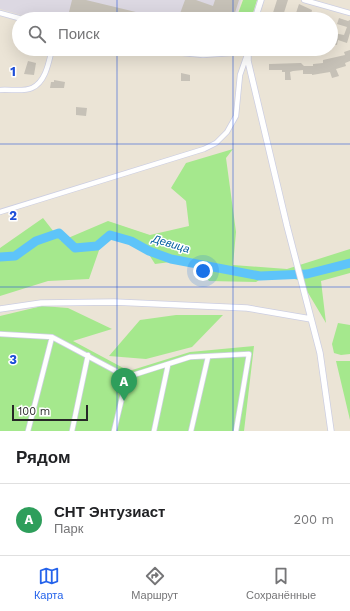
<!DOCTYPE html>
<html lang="ru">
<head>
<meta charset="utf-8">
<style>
	:root { --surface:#fff; --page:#f6f6f6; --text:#202124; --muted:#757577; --line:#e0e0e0; --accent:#2563eb }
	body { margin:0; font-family:"Work Sans",sans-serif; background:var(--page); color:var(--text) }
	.scale { position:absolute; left:12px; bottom:10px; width:76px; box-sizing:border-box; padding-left:4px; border:2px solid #272727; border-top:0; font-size:11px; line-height:14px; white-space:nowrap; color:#272727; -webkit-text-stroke:3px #fff; paint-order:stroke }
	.you { position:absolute; left:203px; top:271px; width:14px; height:14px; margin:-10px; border:3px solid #fff; border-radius:50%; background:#1a73e8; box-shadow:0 0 0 6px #1a73e833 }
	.badge { display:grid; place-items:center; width:26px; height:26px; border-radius:50%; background:var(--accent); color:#fff; font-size:13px; font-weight:700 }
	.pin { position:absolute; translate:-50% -33px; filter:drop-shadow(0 1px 2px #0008) }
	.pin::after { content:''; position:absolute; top:21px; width:14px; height:12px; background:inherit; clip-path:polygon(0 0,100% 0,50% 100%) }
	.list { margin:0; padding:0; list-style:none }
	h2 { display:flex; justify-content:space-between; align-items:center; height:52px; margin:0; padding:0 16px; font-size:17px }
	h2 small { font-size:13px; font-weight:400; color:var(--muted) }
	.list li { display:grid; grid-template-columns:26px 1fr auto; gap:12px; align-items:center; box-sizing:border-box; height:72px; padding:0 16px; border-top:1px solid var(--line) }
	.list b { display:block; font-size:15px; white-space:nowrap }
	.list p { margin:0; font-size:13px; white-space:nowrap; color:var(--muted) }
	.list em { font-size:13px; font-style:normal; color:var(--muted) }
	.icon { flex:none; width:22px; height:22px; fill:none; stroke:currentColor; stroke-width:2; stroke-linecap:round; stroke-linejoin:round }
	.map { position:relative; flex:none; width:350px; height:431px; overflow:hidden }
	.search { position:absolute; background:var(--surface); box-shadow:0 4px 16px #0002; left:12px; right:12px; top:12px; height:44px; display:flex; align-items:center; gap:10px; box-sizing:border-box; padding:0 14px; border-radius:22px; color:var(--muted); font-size:15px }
	.sheet { height:124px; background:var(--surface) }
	nav { display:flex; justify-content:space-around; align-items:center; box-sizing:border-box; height:56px; border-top:1px solid var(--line); background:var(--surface); font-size:11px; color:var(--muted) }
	nav a { display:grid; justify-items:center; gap:2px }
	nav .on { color:var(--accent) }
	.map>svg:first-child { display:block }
	.industrial { fill:#dcd8e2 }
	.green { fill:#a5e88d }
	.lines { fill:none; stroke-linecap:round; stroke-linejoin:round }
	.river { stroke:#5ec4f9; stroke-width:9 }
	.building { fill:#c6c1b7 }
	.minor-casing { stroke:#cccee2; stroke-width:6 }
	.tertiary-casing { stroke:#cccee2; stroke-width:7 }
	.minor { stroke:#fff; stroke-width:4.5 }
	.tertiary { stroke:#fff; stroke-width:5.5 }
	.grid { fill:none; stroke:#1d4ed8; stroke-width:1; stroke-opacity:0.55 }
	.labels { text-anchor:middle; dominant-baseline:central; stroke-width:3; stroke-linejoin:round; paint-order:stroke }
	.water-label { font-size:11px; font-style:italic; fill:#025ea0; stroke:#fff }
	.grid-label { font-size:13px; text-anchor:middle; font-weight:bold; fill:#1d4ed8; stroke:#fff; stroke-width:3; stroke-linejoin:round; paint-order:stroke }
</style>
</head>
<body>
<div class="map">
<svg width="350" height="431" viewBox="0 0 350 431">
	<rect width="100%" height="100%" fill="#ebe4d6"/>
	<path class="industrial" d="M0 0H241L235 19H35L0 9Z"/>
	<path class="green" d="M243 0H257L251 19H236Z
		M233 149 226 158 236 232 233 265 287 269 350 249V273L321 281 326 323 301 281 272 272 256 282 209 281 193 259 155 264 141 242 104 236 89 279 48 281 0 296V248L43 218 61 241 108 221 150 235 189 226 186 201 171 188 186 163Z
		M42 306 68 308 112 329 73 341 129 371 190 352 254 346 244 431H0V316Z
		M176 315H223L192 347 146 359 109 356 140 320Z
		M338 323 350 325V354L341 355 334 353 332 344Z
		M336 361H350V420Z"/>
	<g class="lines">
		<path class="river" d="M0 257 15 256 36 241 59 233 75 248 97 246 110 235 131 241 149 251 171 259 260 276 307 274 350 263"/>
	</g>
	<path class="building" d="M72 0H86L140 13 139 19H97L69 12Z
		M185 0H196L213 6 215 0H239L233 19H206L207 16 198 13 197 16 187 13 185 19H178Z
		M277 0H288L282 19H271Z
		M299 4 312 10 310 19H294Z
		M339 18 348 21 350 20V33L347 43 338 40 337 45 331 44 334 33 344 35 347 27 337 24Z
		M350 50V61L345 63 346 66 336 69 339 76 332 78 330 72 312 75V74H303V70L293 71 290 72 291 80H285V72H282V70H269V64L301 63 304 66H313V64L323 63V60L345 55 344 52Z
		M28 61 36 63 34 75 24 74Z
		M181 73 190 75V81H181Z
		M54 80 65 82 64 88H50L51 82H54Z
		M76 107 87 108 86 116 76 115Z"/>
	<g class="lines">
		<defs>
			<path id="minor" d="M304 0 350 13
				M0 13 22 19
				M0 90C9 89 24 92 32 88 46 82 49 61 52 49
				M0 212 204 149 216 143 227 132 236 116 240 75 248 52 203 55 140 49
				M0 334 52 337 127 377 190 357 249 354 236 431
				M28 431 52 337
				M72 431 88 355
				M114 431 127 377
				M154 431 168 365
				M191 431 208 357"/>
			<path id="tertiary" d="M255 19 261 0
				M248 49V61L287 226 320 353 331 431
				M0 309 41 303 114 302 247 308 311 319"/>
		</defs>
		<use href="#minor" class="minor-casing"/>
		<use href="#tertiary" class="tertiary-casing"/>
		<use href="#minor" class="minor"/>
		<use href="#tertiary" class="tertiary"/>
	</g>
	<path class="grid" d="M117 0V19M233 0V19M117 49V431M233 49V431M0 144H350M0 287H350"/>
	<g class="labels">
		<g class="water-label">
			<text transform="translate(171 244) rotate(17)">Девица</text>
		</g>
	</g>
	<g class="grid-label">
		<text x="13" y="76">1</text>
		<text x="13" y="220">2</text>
		<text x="13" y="364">3</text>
	</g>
</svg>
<div class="scale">100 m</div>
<div class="you"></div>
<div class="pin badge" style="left:124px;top:401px;background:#2e9e5b">A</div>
<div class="search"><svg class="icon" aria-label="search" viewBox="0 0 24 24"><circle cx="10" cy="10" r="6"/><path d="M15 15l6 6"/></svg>Поиск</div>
</div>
<section class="sheet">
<h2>Рядом<small></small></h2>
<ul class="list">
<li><span class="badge" style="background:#2e9e5b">A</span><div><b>СНТ Энтузиаст</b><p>Парк</p></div><em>200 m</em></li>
</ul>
</section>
<nav>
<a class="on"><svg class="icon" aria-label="map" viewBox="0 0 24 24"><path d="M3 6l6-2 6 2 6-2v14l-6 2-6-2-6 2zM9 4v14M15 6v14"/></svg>Карта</a>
<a><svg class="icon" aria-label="directions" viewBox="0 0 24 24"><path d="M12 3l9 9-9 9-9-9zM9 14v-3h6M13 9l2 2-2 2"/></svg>Маршрут</a>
<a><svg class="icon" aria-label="saved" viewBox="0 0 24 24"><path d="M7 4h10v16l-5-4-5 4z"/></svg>Сохранённые</a>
</nav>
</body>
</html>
